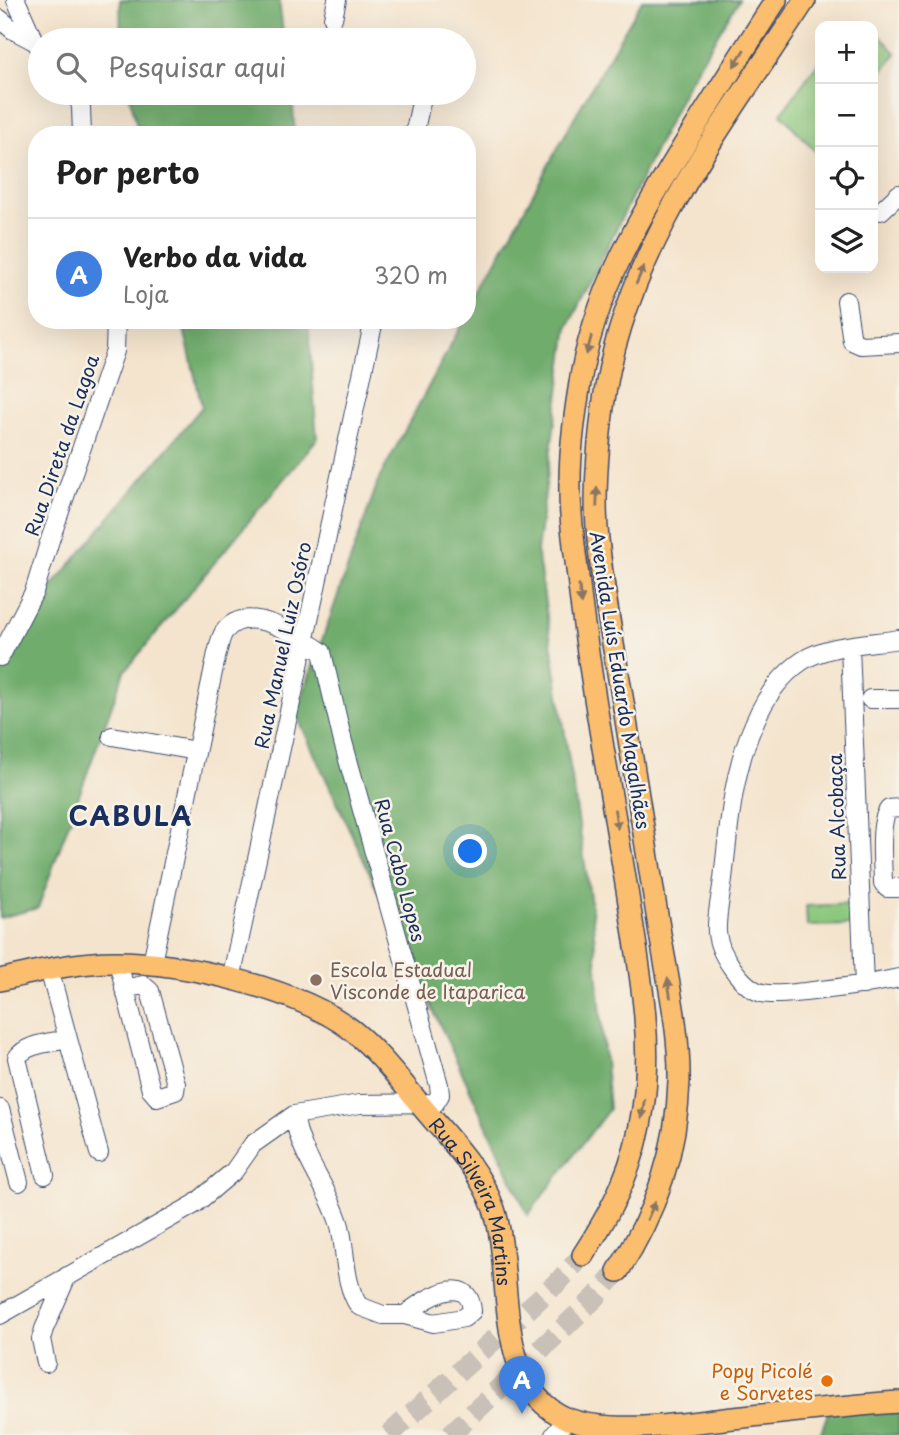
<!DOCTYPE html>
<html lang="pt">
<head>
<meta charset="utf-8">
<style>
	:root { --surface:#fff; --page:#f6f6f6; --text:#222; --muted:#767676; --line:#e0e0e0; --accent:#b45309 }
	body { margin:0; font-family:"Playpen Sans",sans-serif; background:var(--page); color:var(--text) }
	.controls { position:absolute; right:21px; top:21px; display:grid; overflow:hidden; border-radius:14px; box-shadow:0 7px 28px #0002 }
	.controls button { width:63px; height:63px; display:grid; place-items:center; padding:0; border:0; border-bottom:2px solid var(--line); background:var(--surface); color:var(--text); font:35px sans-serif }
	.you { position:absolute; left:471px; top:852px; width:24px; height:24px; margin:-18px; border:5px solid #fff; border-radius:50%; background:#1a73e8; box-shadow:0 0 0 10px #1a73e833 }
	.badge { display:grid; place-items:center; width:46px; height:46px; border-radius:50%; background:var(--accent); color:#fff; font-size:23px; font-weight:700 }
	.pin { position:absolute; translate:-50% -58px; filter:drop-shadow(0 2px 4px #0008) }
	.pin::after { content:''; position:absolute; top:37px; width:24px; height:21px; background:inherit; clip-path:polygon(0 0,100% 0,50% 100%) }
	.list { margin:0; padding:0; list-style:none }
	h2 { display:flex; justify-content:space-between; align-items:center; height:91px; margin:0; padding:0 28px; font-size:30px }
	h2 small { font-size:23px; font-weight:400; color:var(--muted) }
	.list li { display:grid; grid-template-columns:46px 1fr auto; gap:21px; align-items:center; box-sizing:border-box; height:112px; padding:0 28px; border-top:2px solid var(--line) }
	.list b { display:block; font-size:26px; white-space:nowrap }
	.list p { margin:0; font-size:23px; white-space:nowrap; color:var(--muted) }
	.list em { font-size:23px; font-style:normal; color:var(--muted) }
	.icon { flex:none; width:38px; height:38px; fill:none; stroke:currentColor; stroke-width:2; stroke-linecap:round; stroke-linejoin:round }
	.map { position:relative; flex:none; width:899px; height:1435px; overflow:hidden }
	.search { position:absolute; background:var(--surface); box-shadow:0 7px 28px #0002; left:28px; top:28px; width:448px; height:77px; display:flex; align-items:center; gap:18px; box-sizing:border-box; padding:0 24px; border-radius:38px; color:var(--muted); font-size:26px }
	.panel { position:absolute; background:var(--surface); box-shadow:0 7px 28px #0002; left:28px; top:126px; width:448px; height:203px; border-radius:28px }
	.map>svg:first-child { display:block }
	.green { fill:#8bc77d; stroke:#537b6e; stroke-width:2 }
	.forest { fill:#70ac6c; stroke:#466e65; stroke-width:2 }
	.lines { fill:none; stroke-linecap:round; stroke-linejoin:round }
	.major-tunnel { stroke:#c9c0b7; stroke-width:21; stroke-dasharray:21 10; stroke-linecap:butt }
	.minor-casing { stroke:#3c4a6f; stroke-width:20 }
	.major-casing { stroke:#3c4a6f; stroke-width:24 }
	.minor { stroke:#fff; stroke-width:18 }
	.major { stroke:#fabe6e; stroke-width:21 }
	.oneway { fill:#8a7666 }
	.education-dot { fill:#8d6e63; stroke:#f7f3e8; stroke-width:2.5 }
	.food-dot { fill:#e8710a; stroke:#f7f3e8; stroke-width:2.5 }
	.labels { text-anchor:middle; dominant-baseline:central; stroke-width:5; stroke-linejoin:round; paint-order:stroke }
	.street-label { font-size:19px; fill:#1b2f5e; stroke:#f7f3e8 }
	.education-label { font-size:19px; fill:#785e54; stroke:#f7f3e8; text-anchor:start }
	.food-label { font-size:19px; fill:#c56008; stroke:#f7f3e8; text-anchor:end }
	.district-label { font-size:26px; font-weight:bold; letter-spacing:2px; fill:#1b2f5e; stroke:#f7f3e8 }
</style>
</head>
<body>
<div class="map">
<svg width="899" height="1435" viewBox="0 0 899 1435">
	<rect width="100%" height="100%" fill="#f7f3e8"/>
	<filter id="ink" filterUnits="userSpaceOnUse"><feTurbulence type="fractalNoise" baseFrequency=".0143" numOctaves="2"/><feDisplacementMap in="SourceGraphic" scale="14" xChannelSelector="R" yChannelSelector="G"/><feConvolveMatrix kernelMatrix="1 2 1 2 8 2 1 2 1" color-interpolation-filters="sRGB"/></filter>
	<filter id="wash" filterUnits="userSpaceOnUse"><feTurbulence type="fractalNoise" baseFrequency=".00686" numOctaves="4" result="noise"/><feDisplacementMap in="SourceGraphic" scale="28" xChannelSelector="R" yChannelSelector="G"/><feGaussianBlur stdDeviation="1.57" result="paint"/><feColorMatrix in="noise" values="0 0 0 0 0 0 0 0 0 0 0 0 0 0 0 0 0 1.4 0 .05"/><feComposite in="paint" operator="in"/></filter>
	<g filter="url(#wash)">
		<rect width="100%" height="100%" fill="#f4e4cd"/>
		<path class="green" d="M873 28 896 53 873 83Z
			M820 60V151L818 154 781 114Z
			M853 904 854 925 807 926 806 906Z"/>
		<path class="forest" d="M120 0H279L284 40H121Z
			M642 0H739L688 83 568 327 537 551 592 910 609 1109 528 1215 296 714 379 479 464 320H467V315L574 118Z
			M129 93H292L295 135H139Z
			M182 320H308L317 439 124 672 38 908 0 918V649L202 407Z
			M829 1410H899V1435H820Z"/>
	</g>
	<g filter="url(#ink)">
		<g class="lines">
			<path class="major-tunnel" d="M389 1435 559 1281 583 1255
				M450 1435 596 1297 618 1271"/>
			<defs>
				<path id="minor" d="M16 0 34 41 40 47
					M333 18 337 0
					M0 19 13 30 34 41
					M77 93 81 107 82 135
					M414 135 421 102
					M881 211 899 194
					M846 301 852 341 861 345 899 343
					M899 639C869 644 828 644 802 661 780 676 764 700 754 724 732 773 729 827 723 879 721 896 716 915 717 932 718 952 742 988 762 993 774 996 792 993 805 992 836 988 868 985 899 978
					M850 647 864 985
					M0 657 34 592 50 540 115 351 116 320
					M870 699H899
					M112 736 196 751
					M899 808 889 809C878 821 883 866 883 883L887 888H899
					M118 962 151 1090 157 1097 175 1091 176 1084 150 991 143 985 124 989
					M49 969 99 1153
					M231 979 374 320
					M0 1109 19 1182
					M294 1115C300 1157 329 1187 340 1226 346 1251 344 1285 359 1306L383 1315H405L434 1323 464 1318 472 1311C469 1270 422 1300 405 1315
					M45 1175 17 1058C26 1043 52 1043 68 1039
					M0 1315 195 1204 234 1171 253 1144 294 1115 360 1104 435 1103 440 1095 439 1085 343 742 322 652C300 637 247 600 224 632 220 638 219 647 217 653L154 953
					M46 1363 41 1339 44 1329 67 1276
					M554 1435 567 1419"/>
				<g id="major">
					<path id="s1" d="M0 980C38 971 76 962 115 962 183 962 300 989 353 1031 380 1053 402 1083 424 1109 450 1140 480 1170 494 1209 515 1274 490 1387 568 1419 613 1435 677 1424 724 1419 783 1413 841 1406 899 1402"/>
					<path d="M583 1255C614 1207 635 1165 643 1108 654 1036 638 962 627 890 611 792 592 693 580 594 576 557 569 519 570 482 570 451 574 420 579 389 592 294 644 209 694 129 721 86 748 43 776 0"/>
					<path d="M618 1271C656 1213 677 1150 679 1081 680 1028 666 973 658 921 647 850 635 779 624 708 614 648 602 588 597 528 594 488 598 446 603 407 622 254 723 125 805 0"/>
				</g>
			</defs>
			<use href="#minor" class="minor-casing"/>
			<use href="#major" class="major-casing"/>
			<use href="#minor" class="minor"/>
			<use href="#major" class="major"/>
		</g>
		<defs><path id="oneway-solid" d="M-6-.8H1V-3.2L6.5 0L1 3.2V.8H-6Z" transform="scale(1.75)"/></defs>
		<g class="oneway">
			<use href="#oneway-solid" transform="translate(739 58) rotate(122)"/>
			<use href="#oneway-solid" transform="translate(640 275) rotate(-67)"/>
			<use href="#oneway-solid" transform="translate(589 345) rotate(105)"/>
			<use href="#oneway-solid" transform="translate(597 497) rotate(-89)"/>
			<use href="#oneway-solid" transform="translate(580 594) rotate(83)"/>
			<use href="#oneway-solid" transform="translate(616 819) rotate(81)"/>
			<use href="#oneway-solid" transform="translate(669 988) rotate(-99)"/>
			<use href="#oneway-solid" transform="translate(643 1109) rotate(98)"/>
			<use href="#oneway-solid" transform="translate(651 1211) rotate(-66)"/>
		</g>
	</g>
	<circle class="education-dot" cx="316" cy="980" r="7"/>
	<circle class="food-dot" cx="827" cy="1381" r="7"/>
	<g class="labels">
		<g class="street-label">
			<text transform="translate(61 445) rotate(-71)">Rua Direta da Lagoa</text>
			<text transform="translate(282 645) rotate(-78)">Rua Manuel Luiz Osóro</text>
			<text transform="translate(621 680) rotate(81)">Avenida Luís Eduardo Magalhães</text>
			<text transform="translate(836 817) rotate(-92)">Rua Alcobaça</text>
			<text transform="translate(401 870) rotate(75)">Rua Cabo Lopes</text>
			<text stroke="none"><textPath href="#s1" startOffset="581">Rua Silveira Martins</textPath></text>
		</g>
		<g class="education-label">
			<text x="330" y="969">Escola Estadual<tspan x="330" dy="22">Visconde de Itaparica</tspan></text>
		</g>
		<g class="food-label">
			<text x="813" y="1370">Popy Picolé<tspan x="813" dy="22">e Sorvetes</tspan></text>
		</g>
		<g class="district-label">
			<text x="131" y="815">CABULA</text>
		</g>
	</g>
</svg>
<div class="controls">
<button>+</button>
<button>−</button>
<button><svg class="icon" aria-label="locate" viewBox="0 0 24 24"><circle cx="12" cy="12" r="6"/><path d="M12 2v4M12 18v4M2 12h4M18 12h4"/></svg></button>
<button><svg class="icon" aria-label="layers" viewBox="0 0 24 24"><path d="M12 4l9 5-9 5-9-5zM3 14l9 5 9-5"/></svg></button>
</div>
<div class="you"></div>
<div class="pin badge" style="left:522px;top:1414px;background:#3f7fe0">A</div>
<div class="search"><svg class="icon" aria-label="search" viewBox="0 0 24 24"><circle cx="10" cy="10" r="6"/><path d="M15 15l6 6"/></svg>Pesquisar aqui</div>
<section class="panel">
<h2>Por perto<small></small></h2>
<ul class="list">
<li><span class="badge" style="background:#3f7fe0">A</span><div><b>Verbo da vida</b><p>Loja</p></div><em>320 m</em></li>
</ul>
</section>
</div>
</body>
</html>
